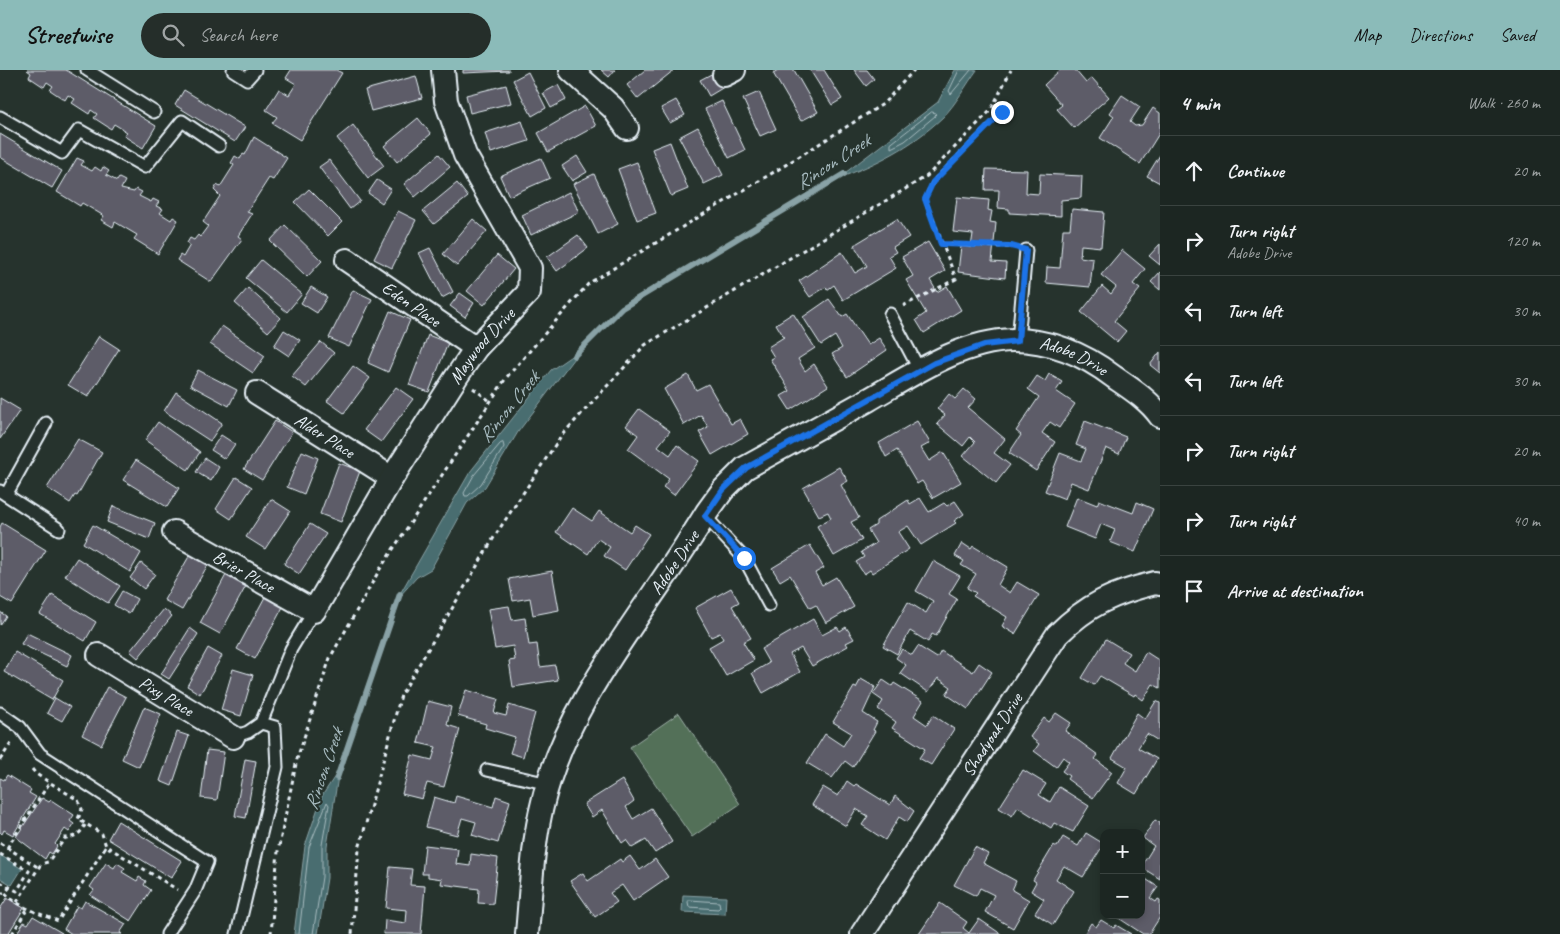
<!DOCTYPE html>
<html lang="en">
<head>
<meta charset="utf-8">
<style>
	:root { --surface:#1c2622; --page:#252e2a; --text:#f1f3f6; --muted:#a0a5a5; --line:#3a4340; --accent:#8bbbb9 }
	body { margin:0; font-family:Caveat,sans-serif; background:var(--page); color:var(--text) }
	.controls { position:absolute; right:15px; bottom:15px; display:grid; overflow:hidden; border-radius:10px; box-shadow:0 2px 8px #0003 }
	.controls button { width:45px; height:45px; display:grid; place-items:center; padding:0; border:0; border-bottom:1px solid var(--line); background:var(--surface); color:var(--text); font:25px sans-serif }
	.stop { position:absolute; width:15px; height:15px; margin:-11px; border:4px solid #1a73e8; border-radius:50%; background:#fff }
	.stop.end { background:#1a73e8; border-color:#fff; box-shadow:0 1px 5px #0008 }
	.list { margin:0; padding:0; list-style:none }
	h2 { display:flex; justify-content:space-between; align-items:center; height:65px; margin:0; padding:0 20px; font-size:21px }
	h2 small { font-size:16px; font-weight:400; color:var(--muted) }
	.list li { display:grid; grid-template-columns:32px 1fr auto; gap:15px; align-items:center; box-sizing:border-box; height:70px; padding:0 20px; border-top:1px solid var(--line) }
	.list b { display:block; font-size:19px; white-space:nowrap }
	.list p { margin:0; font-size:16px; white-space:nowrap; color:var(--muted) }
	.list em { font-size:16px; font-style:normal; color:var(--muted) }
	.icon { flex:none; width:28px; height:28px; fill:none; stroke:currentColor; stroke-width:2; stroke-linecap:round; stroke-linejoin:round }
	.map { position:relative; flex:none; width:1160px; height:864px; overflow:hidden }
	header { display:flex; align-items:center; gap:30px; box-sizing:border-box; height:70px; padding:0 25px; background:var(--accent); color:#111 }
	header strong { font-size:24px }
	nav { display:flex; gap:28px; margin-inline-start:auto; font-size:18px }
	.search { width:350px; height:45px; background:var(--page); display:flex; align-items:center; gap:12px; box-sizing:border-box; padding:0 18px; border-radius:28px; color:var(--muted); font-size:19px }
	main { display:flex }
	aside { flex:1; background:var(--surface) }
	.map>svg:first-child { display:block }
	.green { fill:#537058; stroke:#9eb0a8 }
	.water { fill:#496d6f; stroke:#89a2a6 }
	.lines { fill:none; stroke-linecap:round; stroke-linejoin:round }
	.shore { stroke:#a8bcc1; stroke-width:1 }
	.stream { stroke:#89a2a6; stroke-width:6 }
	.building { fill:#5d5c68; stroke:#e8f1f8 }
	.service-casing { stroke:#e8f1f8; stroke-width:15 }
	.minor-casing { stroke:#e8f1f8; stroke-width:26 }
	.path { stroke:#e8f1f8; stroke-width:3; stroke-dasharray:4 4; stroke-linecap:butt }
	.service { stroke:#26332d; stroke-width:11 }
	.minor { stroke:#26332d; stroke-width:22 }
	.route { stroke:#1a73e8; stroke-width:6 }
	.labels { text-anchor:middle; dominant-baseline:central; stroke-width:4.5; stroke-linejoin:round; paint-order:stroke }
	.street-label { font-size:18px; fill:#e8f1f8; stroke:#26332d }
	.water-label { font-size:19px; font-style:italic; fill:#a8bcc1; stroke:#26332d }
</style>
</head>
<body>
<header>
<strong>Streetwise</strong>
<div class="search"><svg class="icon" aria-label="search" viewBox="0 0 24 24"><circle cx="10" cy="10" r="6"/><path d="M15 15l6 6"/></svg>Search here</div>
<nav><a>Map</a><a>Directions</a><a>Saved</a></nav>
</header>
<main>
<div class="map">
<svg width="1160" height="864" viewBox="0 0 1160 864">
	<rect width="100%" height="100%" fill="#26332d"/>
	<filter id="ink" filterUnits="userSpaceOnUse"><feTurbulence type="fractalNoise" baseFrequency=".02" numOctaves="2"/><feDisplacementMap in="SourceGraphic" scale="10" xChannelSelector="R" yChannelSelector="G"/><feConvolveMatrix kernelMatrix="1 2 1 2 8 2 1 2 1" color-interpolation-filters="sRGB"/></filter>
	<g filter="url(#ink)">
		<path class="green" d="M679 643 740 734 692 767 630 677Z"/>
		<path class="water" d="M955 0H977C966 15 956 34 943 47 910 78 878 93 837 109L938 32Z
			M580 280 518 362 485 417 467 433 431 499 417 507 397 529 470 402 551 300Z
			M339 700 327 776V808L318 864H294L305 776 322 726Z
			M0 785 22 799 12 815 0 808Z
			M683 825 726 827 725 844 682 842Z"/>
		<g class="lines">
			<path class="shore" d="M959 0 949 21 951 24 971 0
				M932 42 936 43 935 46 905 71 891 78V74Z
				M503 373 504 377 481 414 468 426H465L464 423 474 405 500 374Z
				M690 830 719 832 720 837 718 839 689 837 688 832Z
				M299 864 309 777 327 732 329 735 322 775V807L313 864"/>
			<path class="stream" d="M574 286 622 238 844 104
				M337 708 400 524"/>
		</g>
		<path class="building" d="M27 0H66L156 56 143 78 124 66 127 62 114 54 111 59 94 48 97 44 91 40 89 44 72 33 75 29 68 25 65 30 50 20 53 16 47 12 44 17 29 7 31 3Z
			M291 0H336L342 3 300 70 272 53 277 47 266 40 279 19 289 25 296 14 286 8Z
			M463 0H509V1L463 3Z
			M601 0H615L609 7Z
			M645 0H674L638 29 627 15Z
			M778 0H794L818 42 801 51 773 3Z
			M810 0H824L842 29 832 35Z
			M854 0H867L874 9 866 16Z
			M1060 0H1075L1086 13 1092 8 1109 27 1074 58 1057 39 1062 35 1044 15Z
			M528 2 546 38 532 46 513 10Z
			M715 2 724 17 709 26 700 10Z
			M416 6 422 28 371 41 365 20Z
			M506 15 511 33 470 43 466 25Z
			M558 15 566 30 551 38 543 23Z
			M184 20 245 57 235 72 175 35Z
			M759 22 776 59 760 66 743 29Z
			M1122 25 1140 37 1130 52 1135 56 1142 55 1153 38 1160 43V62L1140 94 1100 68 1114 46 1110 43Z
			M676 30 685 45 670 53 661 38Z
			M722 31 745 80 729 88 705 39Z
			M585 36 596 56 548 82 538 63Z
			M418 48 431 64 397 92 384 76Z
			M522 51 529 71 491 83 485 63Z
			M353 55 384 96 368 108 337 68Z
			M698 57 723 105 704 114 679 67Z
			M0 64 62 101 52 118 0 87Z
			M254 67 287 88 273 110 269 108 247 142 252 144 238 166 242 169 211 212 177 190 180 185 183 187 190 175 187 173 190 168 194 170 198 165 200 167 208 156 203 152 220 126 214 120 217 115 220 117 234 95 231 93 235 86 240 89 243 84 245 85Z
			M670 72 688 119 671 126 652 79Z
			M439 84 450 97 415 127 404 114Z
			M1160 85V113L1147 106Z
			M577 86 587 102 572 111 562 96Z
			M77 88 84 91 81 95 92 101 95 97 101 101 103 97 109 101 106 105 117 111 119 108 125 111 121 119 134 122 136 119 142 122 139 126 151 132 153 129 159 132 156 136 163 139 160 143 171 150 173 147 178 150 158 184 134 169 137 165 115 152 113 157 101 150 104 146 82 133 80 136 57 122Z
			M541 88 550 108 509 126 500 106Z
			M329 90 360 131 350 139 319 97Z
			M637 92 656 143 637 150 618 99Z
			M986 99 1027 100 1026 123 1039 124 1040 104 1082 106 1081 128 1061 130V146L1009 143V139L998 138 999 120H985Z
			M594 104 618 154 598 164 573 114Z
			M377 110 391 119 382 133 368 123Z
			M457 113 468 127 434 154 423 141Z
			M309 119 342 152 328 166 295 132Z
			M569 122 579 142 531 165 522 145Z
			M957 127 989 130 988 140 992 141 990 152 996 153 992 192 1006 193 1005 208 958 202 961 176 971 177 973 164 953 162Z
			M1072 139 1104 142 1101 177 1081 175 1080 187 1093 189 1090 217 1046 213 1047 197 1060 198 1063 159H1070Z
			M398 141 416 150 392 198 374 189Z
			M473 149 487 161 457 196 443 184Z
			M897 149 909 167 893 177 896 182 889 186 896 198 843 230 834 215 827 220 826 217 810 227 799 211 842 182 855 203 867 196 854 175Z
			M285 155 322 191 307 207 270 171Z
			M578 165 588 178 557 201 547 187Z
			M928 172 945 201 930 210 937 222 947 216 961 240 924 263 916 250 926 243 906 210 913 206 902 187Z
			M1160 174V195L1149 186Z
			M430 178 453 222 442 228 419 183Z
			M1122 180 1145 199 1133 214 1140 219 1114 251 1126 261 1117 272 1081 242 1102 216 1111 224 1116 217 1101 205Z
			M497 185 514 199 484 235 467 221Z
			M261 190 302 224 287 242 246 208Z
			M1160 202V220L1151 212Z
			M311 217 327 227 317 243 301 233Z
			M248 218 281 248 268 262 235 233Z
			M353 220 372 229 349 277 329 268Z
			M460 223 474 233 465 247 450 236Z
			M829 229 842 247 847 244 868 275 879 268 887 280 847 307 832 284 842 278 835 266 821 275 803 247Z
			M390 241 410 250 388 302 368 293Z
			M793 243 815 278 798 289 805 301 814 294 828 316 790 340 781 326 790 321 770 289 774 287 768 277 784 267 776 254Z
			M222 256 265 286 253 303 210 274Z
			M284 260 300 270 289 286 274 276Z
			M428 265 448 273 429 322 409 315Z
			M99 266 119 279 88 327 68 315Z
			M321 272 334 283 306 317 292 306Z
			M1160 282V303L1150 295Z
			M353 296 370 308 344 343 327 331Z
			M198 300 237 320 229 336 190 315Z
			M1049 304 1062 312 1056 321 1075 334 1059 358 1050 352 1042 363 1055 372 1036 401 1009 383 1021 365 1016 361 1039 327 1028 319 1037 306 1045 311Z
			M688 305 696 320 708 314 731 354 740 349 748 364 712 385 699 362 708 357 701 345 684 355 664 319Z
			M396 317 413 329 381 372 364 360Z
			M964 319 976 329 968 338 1005 369 994 383 1010 395 996 413 963 386 975 372 970 367 963 376 937 354 945 345 937 339 949 324 955 329Z
			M176 322 222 353 210 371 164 341Z
			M0 328 20 340 0 369Z
			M639 339 670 361 658 376 670 385 677 375 699 391 674 425 663 417 669 409 628 379 638 365 626 356Z
			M275 351 292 362 262 410 244 399Z
			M917 351 930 373 921 378 929 391 943 382 961 412 933 428 922 411 917 414 897 380 886 387 879 373Z
			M1085 351 1126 367 1119 384 1106 378 1089 419 1071 412 1065 429 1045 421 1060 383 1081 391 1086 379 1076 375Z
			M158 352 200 382 188 400 145 370Z
			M221 365 235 374 225 389 211 380Z
			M78 369 102 382 77 426 75 425 70 433 47 418Z
			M302 381 318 388 304 424 287 417Z
			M205 388 219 397 211 411 196 402Z
			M136 390 179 418 167 437 123 410Z
			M339 393 360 401 341 452 320 444Z
			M839 397 848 411 841 415 859 448 851 452 862 470 834 486 817 456 831 448 828 442 819 446 803 418Z
			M236 407 252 417 231 449 216 439Z
			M1077 427 1097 435 1099 430 1133 443 1137 432 1153 439 1135 482 1110 472 1115 460 1101 454 1095 469 1065 457Z
			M920 428 929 442 944 433 947 436 955 431 964 444 954 451 956 453 921 475 908 456 898 462 909 479 872 503 870 500 864 504 856 492 864 487 861 482 876 473 868 460 876 455V451L908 430 910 434Z
			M271 429 290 441 265 479 246 467Z
			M113 436 155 453 149 469 107 452Z
			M572 438 592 451 599 441 630 462 635 455 649 464 625 500 604 486 610 477 598 469 588 484 556 462Z
			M2 453 46 480 12 534 0 527V457Z
			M310 454 326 464 299 504 284 494Z
			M93 455 141 483 130 502 83 473Z
			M962 473 971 479 973 476 1008 497 998 515 1010 523 1017 512 1039 525 1015 564 1002 556 1007 547 973 526 976 523 967 518 976 504 961 495 964 491 955 486Z
			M810 475 824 498 815 503 822 515 836 507 854 537 826 553 816 535 810 538 790 505 780 511 772 498Z
			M191 483 209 493 182 540 164 530Z
			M77 488 120 516 108 533 65 506Z
			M933 491 960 506 949 524 957 529 936 566 932 564 928 572 910 561 897 584 883 576 908 532 926 543 933 531 916 521Z
			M141 493 155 504 144 519 130 508Z
			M552 501 559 540 533 545 530 528 513 531 509 509Z
			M226 505 246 516 220 564 200 553Z
			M731 518 739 532 732 536 751 568 743 572 754 590 726 606 709 577 723 569 720 563 711 567 695 538Z
			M122 521 137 529 129 544 114 535Z
			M52 525 96 552 85 571 40 544Z
			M266 525 284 535 255 589 237 579Z
			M509 536 512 550 525 548 529 575 537 574 540 597 555 595 558 610 513 617 509 591 515 590 513 576 495 579 488 539Z
			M164 539 172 546 138 588 130 581Z
			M0 542 6 546 0 555Z
			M813 549 822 565 837 557 840 561 846 557 854 569 846 573 848 576 812 596 801 578 790 584 800 602 763 623 752 603 769 593 761 579Z
			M190 558 198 564 169 609 161 604Z
			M27 563 72 585 67 596 21 574Z
			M1106 569 1129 583 1123 593 1135 601 1146 582 1160 591V618L1153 614 1143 630 1135 624 1134 626 1100 606 1094 615 1082 608Z
			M918 576 937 588 941 581 973 602 979 593 992 602 968 639 946 624 951 617 938 608 928 622 900 603 906 595 896 588 902 579 912 585Z
			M208 578 222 586 200 624 187 616Z
			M15 582 63 610 52 630 4 602Z
			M233 599 253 605 241 646 221 640Z
			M861 609 875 617 863 643 877 652 873 660 875 661 853 697 845 691 832 708 807 693 825 664 843 676 851 663 833 652 854 617 856 618Z
			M883 610 892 616 894 613 923 631 914 646 927 655 933 645 954 659 931 695 919 688 925 679 892 658 896 652 878 639 883 631 873 624Z
			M107 617 126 627 101 675 82 665Z
			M466 620 498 629 494 643 506 646 509 635 535 643 523 687 510 683 515 667 485 658 486 654 458 646Z
			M55 628 70 637 62 651 47 643Z
			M428 631 451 637 447 655 460 659 444 717 427 713 422 729 402 724 412 685 432 690 436 677 418 673Z
			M1156 631 1160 633V672L1147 664 1138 678 1157 689 1136 724 1118 713 1127 697 1112 688 1137 643 1145 649Z
			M144 637 161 644 139 697 122 689Z
			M1056 643 1071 653 1065 661 1098 685 1095 689 1112 702 1093 728 1067 709 1069 706 1062 701 1069 692 1063 687 1056 697 1034 681 1039 674 1030 667 1044 648 1049 652Z
			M177 662 189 666 172 716 160 711Z
			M207 680 224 682 217 730 201 728Z
			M245 689 256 691 246 748 235 746Z
			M1023 700 1046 714 1039 725 1050 732 1059 717 1089 736 1073 762 1054 753 1051 758 1018 737 1012 746 999 738Z
			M7 705 31 720 29 723 36 727 13 765 4 760 2 764 0 762V708L4 710Z
			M622 710 634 731 626 737 633 749 651 738 672 772 655 783 646 770 632 778 626 770 622 773 602 740 592 747 584 734Z
			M847 711 854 716 856 714 890 735 895 726 914 741 907 752 899 747 885 770 862 755 868 746 856 739 846 756 812 735 823 717 838 726Z
			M456 726 493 737 496 726 510 731 498 773 472 765 476 752 462 748 457 765 426 757 434 727 454 733Z
			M42 728 49 732 51 730 74 745 70 751 74 754 69 762 65 759 55 774 57 776 52 784 49 782 45 789 16 767Z
			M1155 750 1160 753V809L1141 797 1154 776 1143 768Z
			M118 751 182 791 171 808 108 769Z
			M1086 763 1104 774 1083 807 1064 796 1056 809 1074 821 1053 855 1035 843 1044 829 1031 821 1036 812 1033 810 1054 775 1057 777 1063 767 1078 776Z
			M425 775 458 779 456 794 470 796 471 784 498 788 493 834 478 833 479 819 441 814 442 809 428 807V804H422Z
			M975 777 988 784 983 793 1016 811 1012 820 1029 830 1013 858 985 842 994 825 980 818 976 826 954 815Z
			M630 786 640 800 655 789 668 807 633 831 622 815 610 823 617 832 595 847 570 811 583 803 588 811 620 789 622 792Z
			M106 793 114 798 117 793 125 798 122 802 137 811 139 807 146 811 144 815 151 820 131 851 90 825 94 820 90 817Z
			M390 797 412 799 410 815 425 816 421 864H384L385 850 406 853 407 840 386 838Z
			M1141 806 1158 817 1150 828 1156 832 1158 829 1160 830V847L1149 864H1143L1114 845H1141Z
			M7 828 24 838 8 864H0V839Z
			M85 831 126 854 120 863 122 864H72L64 859 77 836 81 838Z
			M940 833 967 852 963 858 969 863 979 849 1001 864H919Z
			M33 846 62 863V864H22L18 861 24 852 28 854Z
			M1101 850 1114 858 1116 855 1131 864H1084L1091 853 1096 857Z"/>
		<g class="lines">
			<defs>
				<path id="service" d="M87 0 154 42
					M233 0 247 9 255 0
					M0 47 62 83 79 60 145 97 182 51 219 76
					M890 244 920 301
					M1018 271 1026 180
					M0 421 59 459
					M6 425 46 353
					M705 446 744 488 769 535
					M0 643 20 657 40 684 207 792 195 821 167 864
					M233 667 248 662 261 653 291 579 314 541
					M487 700 549 714
					M237 864 277 697 275 657 261 653"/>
				<g id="minor">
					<path d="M571 0 613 38 627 58"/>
					<path d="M724 5 734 0"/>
					<path id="s1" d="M347 190 476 278"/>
					<path id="s2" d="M257 323 392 408"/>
					<path id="s3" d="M174 462 314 541 392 408 457 306 476 278 529 222 530 198 465 85 446 31 443 0"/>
					<path id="s4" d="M99 585 233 667"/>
					<path id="s5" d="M527 864C531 820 532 775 543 732 568 627 652 534 707 442L723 420 745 398C786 375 827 353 868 330 912 305 961 271 1013 270 1052 270 1084 284 1114 307 1130 318 1149 330 1160 346"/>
					<path id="s6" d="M862 864 1057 565C1088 534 1114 523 1155 513L1160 514"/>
				</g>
			</defs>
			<use href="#service" class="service-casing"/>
			<use href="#minor" class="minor-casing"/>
			<path class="path" d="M941 174 1013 177
				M903 236 956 209 925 129 933 111 1002 42 994 34
				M473 318 490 331
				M0 690 12 672
				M32 699 36 704 78 730 82 739 78 749 102 764 106 776 178 820
				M0 773 39 798
				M7 778 50 712
				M0 784 29 801 17 821 0 812
				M10 817 5 823C18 837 41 844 58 851L106 776
				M0 823H5
				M17 832 41 794 48 792 65 768C76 767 80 764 85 755
				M12 864 28 838
				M271 864 278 781 297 689 330 588 380 499 506 308 589 213 779 99 883 34 914 0
				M352 864 359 779 401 625 496 464 561 366 645 275 927 106 991 40 1011 0"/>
			<use href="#service" class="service"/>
			<use href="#minor" class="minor"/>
		</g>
	</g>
	<g class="lines" filter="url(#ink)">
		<path class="route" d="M744 488 705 446 723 420 746 398 934 293 984 275 1018 271 1026 180 1011 176 941 174 925 129 933 112 1002 42"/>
	</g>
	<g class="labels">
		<g class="street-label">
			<text stroke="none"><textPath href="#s1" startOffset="78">Eden Place</textPath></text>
			<text stroke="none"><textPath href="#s3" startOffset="475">Maywood Drive</textPath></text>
			<text stroke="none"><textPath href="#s5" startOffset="889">Adobe Drive</textPath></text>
			<text stroke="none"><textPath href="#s2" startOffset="80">Alder Place</textPath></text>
			<text stroke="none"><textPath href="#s5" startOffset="408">Adobe Drive</textPath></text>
			<text stroke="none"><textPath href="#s3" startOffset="80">Brier Place</textPath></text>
			<text stroke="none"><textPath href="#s4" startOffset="79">Pixy Place</textPath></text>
			<text stroke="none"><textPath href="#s6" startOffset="238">Shadyoak Drive</textPath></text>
		</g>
		<g class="water-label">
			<text transform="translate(833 92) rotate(-33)">Rincon Creek</text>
			<text transform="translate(509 337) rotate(-51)">Rincon Creek</text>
			<text transform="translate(324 699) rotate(-71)">Rincon Creek</text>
		</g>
	</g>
</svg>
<div class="controls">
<button>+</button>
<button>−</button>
</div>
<div class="stop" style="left:744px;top:488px"></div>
<div class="stop end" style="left:1002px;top:42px"></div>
</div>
<aside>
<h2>4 min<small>Walk · 260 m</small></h2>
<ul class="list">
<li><svg class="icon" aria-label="ahead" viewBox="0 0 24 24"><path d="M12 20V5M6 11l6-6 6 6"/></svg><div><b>Continue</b></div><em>20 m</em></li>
<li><svg class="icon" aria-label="right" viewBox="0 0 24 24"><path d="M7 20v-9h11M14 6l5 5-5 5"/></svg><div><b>Turn right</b><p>Adobe Drive</p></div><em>120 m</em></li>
<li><svg class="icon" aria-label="left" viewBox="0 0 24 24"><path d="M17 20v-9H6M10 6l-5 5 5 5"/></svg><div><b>Turn left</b></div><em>30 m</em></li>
<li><svg class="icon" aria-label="left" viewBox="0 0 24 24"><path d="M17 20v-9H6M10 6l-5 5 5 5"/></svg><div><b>Turn left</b></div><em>30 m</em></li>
<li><svg class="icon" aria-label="right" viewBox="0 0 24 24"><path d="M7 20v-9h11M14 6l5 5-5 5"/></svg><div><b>Turn right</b></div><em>20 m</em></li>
<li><svg class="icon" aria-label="right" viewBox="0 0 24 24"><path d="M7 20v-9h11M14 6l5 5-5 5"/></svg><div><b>Turn right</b></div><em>40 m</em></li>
<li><svg class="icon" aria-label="arrive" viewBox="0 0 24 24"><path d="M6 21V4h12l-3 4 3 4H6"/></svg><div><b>Arrive at destination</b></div></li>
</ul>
</aside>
</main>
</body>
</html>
